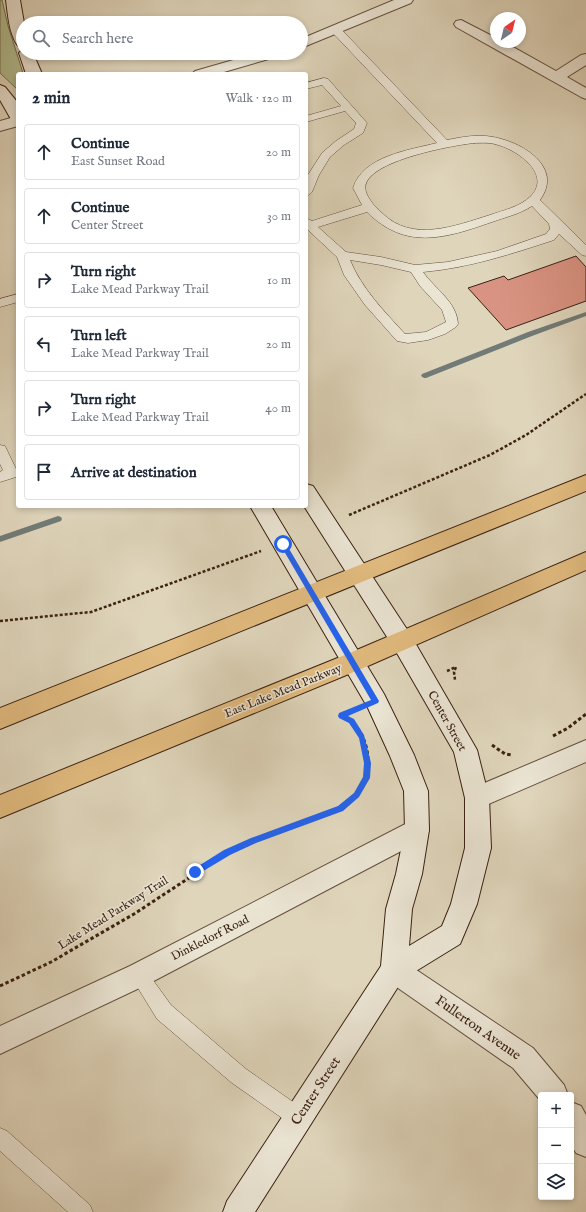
<!DOCTYPE html>
<html lang="en">
<head>
<meta charset="utf-8">
<style>
	:root { --surface:#fff; --page:#f6f6f7; --text:#1f2937; --muted:#747a83; --line:#e0e1e3 }
	body { margin:0; font-family:"IM FELL English",serif; background:var(--page); color:var(--text) }
	.controls { position:absolute; right:12px; bottom:12px; display:grid; overflow:hidden; border-radius:4px; box-shadow:0 2px 6px #0003 }
	.controls button { width:36px; height:36px; display:grid; place-items:center; padding:0; border:0; border-bottom:1px solid var(--line); background:var(--surface); color:var(--text); font:20px sans-serif }
	.compass { position:absolute; left:490px; top:12px; width:36px; height:36px; border-radius:50%; background:var(--surface); box-shadow:0 2px 6px #0003; rotate:35deg }
	.stop { position:absolute; width:12px; height:12px; margin:-9px; border:3px solid #2563eb; border-radius:50%; background:#fff }
	.stop.end { background:#2563eb; border-color:#fff; box-shadow:0 1px 4px #0008 }
	.list { margin:0; padding:0; list-style:none }
	h2 { display:flex; justify-content:space-between; align-items:center; height:52px; margin:0; padding:0 16px; font-size:17px }
	h2 small { font-size:13px; font-weight:400; color:var(--muted) }
	.list li { display:grid; grid-template-columns:26px 1fr auto; gap:12px; align-items:center; box-sizing:border-box; height:56px; margin:0 8px 8px; padding:0 8px; border:1px solid var(--line); border-radius:4px }
	.list b { display:block; font-size:15px; white-space:nowrap }
	.list p { margin:0; font-size:13px; white-space:nowrap; color:var(--muted) }
	.list em { font-size:13px; font-style:normal; color:var(--muted) }
	.icon { flex:none; width:22px; height:22px; fill:none; stroke:currentColor; stroke-width:2; stroke-linecap:round; stroke-linejoin:round }
	.map { position:relative; flex:none; width:586px; height:1212px; overflow:hidden }
	.search { position:absolute; background:var(--surface); box-shadow:0 2px 6px #0003; left:16px; top:16px; width:292px; height:44px; display:flex; align-items:center; gap:10px; box-sizing:border-box; padding:0 14px; border-radius:22px; color:var(--muted); font-size:15px }
	.panel { position:absolute; background:var(--surface); box-shadow:0 2px 6px #0003; left:16px; top:72px; width:292px; height:436px; border-radius:4px }
	.map>svg:first-child { display:block }
	.green { fill:#b2bd90; stroke:#767052 }
	.lines { fill:none; stroke-linecap:round; stroke-linejoin:round }
	.stream { fill:#727b77; fill-rule:evenodd }
	.building { fill:#d99382; stroke:#3b2213 }
	.lane-casing { stroke:#644f3d; stroke-width:1 }
	.street-casing { stroke:#644f3d; stroke-width:2 }
	.secondary-casing { stroke:#3b2213; stroke-width:2 }
	.primary-casing { stroke:#3b2213; stroke-width:2 }
	.path-far1 { stroke:#3b2213; stroke-width:2.5; stroke-dasharray:3 2; stroke-linecap:butt }
	.path { stroke:#3b2213; stroke-width:3; stroke-dasharray:3.5 2.5; stroke-linecap:butt }
	.lane { fill:#eae4d3; fill-rule:evenodd }
	.street { fill:#eae4d3; fill-rule:evenodd }
	.secondary { fill:#eae4d3; fill-rule:evenodd }
	.primary { fill:#e0ba7e; fill-rule:evenodd }
	.route { fill:#2563eb }
	.labels { text-anchor:middle; dominant-baseline:central; stroke-width:3; stroke-linejoin:round; paint-order:stroke }
	.street-label { font-size:12px; fill:#3b2213; stroke:#eae4d3 }
	.near-street-label { font-size:14px; fill:#3b2213; stroke:#eae4d3 }
</style>
</head>
<body>
<div class="map">
<svg width="586" height="1212" viewBox="0 0 586 1212">
	<rect width="100%" height="100%" fill="#dfd5bb"/>
	<filter id="stains"><feTurbulence type="fractalNoise" baseFrequency=".005" numOctaves="4"/><feColorMatrix values="0 0 0 0 .2 0 0 0 0 .09 0 0 0 0 .02 0 0 0 .5 -.17"/></filter>
	<radialGradient id="worn" r=".72"><stop offset=".6" stop-color="#630" stop-opacity="0"/><stop offset="1" stop-color="#630" stop-opacity=".3"/></radialGradient>
	<path class="green" d="M0 0H2L8 26 23 73 18 74V90L0 73Z"/>
	<g class="lines">
		<path class="stream" d="M586 312V316L532 336 426 378H424L421 376 422 374 528 332Z
			M58 516 61 517 62 519 61 521 0 542V536Z"/>
	</g>
	<path class="building" d="M576 256 586 267V301L506 330 468 288 504 276 508 280Z"/>
	<g class="lines">
		<defs>
			<path id="lane" d="M335 26 339 27 447 140C462 137 478 134 493 137 522 142 564 167 540 200L586 245V256L582 255 559 234 554 240C511 254 469 268 423 272 435 289 457 302 458 324L456 327 445 334 428 340 408 343 397 341 365 305 344 275 337 257 308 230 306 231V218L312 221 362 205 353 188C363 156 409 150 437 143L331 31 330 29ZM474 143C482 143 490 142 498 145 517 150 552 174 531 196 520 207 504 210 490 215 455 226 412 243 382 213 375 207 369 200 366 192 356 162 455 145 474 143ZM532 206 549 224 550 229 546 234 497 251 448 262 415 265 381 257 346 252 318 227 367 212C406 251 446 238 492 222 506 217 520 214 532 206ZM350 260 381 265 411 272 420 286 442 310 446 322 426 332 405 334C384 311 362 289 350 260Z
				M324 78 328 79 367 123 363 133 344 145 330 157 319 175 312 192 310 194 306 196V178L322 153 336 141 354 129 356 123 345 111 306 122V116L341 106 322 85 306 89V83Z
				M18 294V302L0 307V299Z
				M0 445 5 446 18 473 16 477 0 482V472L3 470 0 464Z
				M139 966 145 969 171 1005 246 1069 306 1111 309 1118 306 1125 299 1128 292 1125 232 1083 157 1019 130 975 133 969Z
				M0 1128 7 1131 90 1205 93 1212H68L0 1151Z"/>
			<path id="street" d="M394 0H413L411 3 301 48V39Z
				M461 20 496 38V42H504L556 71 581 55 586 54V65L567 77 586 88V99L581 97 456 27 454 24 456 21Z
				M258 53H281L279 56 217 74H192L195 71Z
				M18 116V126L0 131V121Z
				M586 740V762L477 809 468 806 465 798 468 790Z
				M417 818 426 822 429 830 426 838 148 984 0 1054V1026L130 966Z
				M394 957 403 961 533 1048 564 1085 568 1095H541V1101L513 1068 385 979 381 970 385 961Z
				M571 1102 581 1106 586 1115V1157L576 1153 571 1145Z"/>
			<path id="secondary" d="M6 0H20L24 23 23 47 18 46C9 34 8 15 6 0Z
				M23 49V53H33L42 74H26L19 53Z
				M0 85 5 87 18 103V123L12 121 0 100Z
				M306 484 313 486 410 634 473 743 477 750 489 798 491 848 477 904 460 944 403 979 255 1212H223L227 1201 381 966 386 909 396 874 405 830 404 791 390 756 368 708 250 506H271L384 694 414 755 428 791 429 830 422 874 412 909 409 946 442 926 451 904 465 848V798L454 752 394 648 304 506H306Z"/>
			<path id="primary" d="M586 475V491L0 729V708Z
				M586 552V570L361 669 0 818V795L345 655Z"/>
		</defs>
		<use href="#lane" class="lane-casing"/>
		<use href="#street" class="street-casing"/>
		<use href="#secondary" class="secondary-casing"/>
		<use href="#primary" class="primary-casing"/>
		<path class="path-far1" d="M349 515 490 455 526 435 586 394
			M0 621 91 612 261 551
			M447 671 456 667 454 672 455 680"/>
		<path class="path" d="M553 736 568 728 586 714
			M492 745 505 754 512 755
			M0 986 51 962 134 914 227 853 254 840 340 808C349 802 359 794 364 784 374 762 366 724 341 716L352 711"/>
		<use href="#lane" class="lane"/>
		<use href="#street" class="street"/>
		<use href="#secondary" class="secondary"/>
		<use href="#primary" class="primary"/>
	</g>
	<path class="route" d="M281 542H285L379 701 378 703 348 716 354 719 364 735 371 763 370 778 359 797 343 811 256 843 230 855 195 876 192 875V870L224 850 251 838 338 806 354 793 363 777 364 763 359 738 349 723 339 718 338 716 339 713 371 700 281 546Z"/>
	<g class="labels">
		<g class="street-label">
			<text transform="translate(283 691) rotate(-22)">East Lake Mead Parkway</text>
			<text transform="translate(447 721) rotate(61)">Center Street</text>
			<text transform="translate(113 913) rotate(-32)">Lake Mead Parkway Trail</text>
			<text transform="translate(210 938) rotate(-27)">Dinkledorf Road</text>
		</g>
		<g class="near-street-label">
			<text transform="translate(478 1028) rotate(35)">Fullerton Avenue</text>
			<text transform="translate(316 1091) rotate(-57)">Center Street</text>
		</g>
	</g>
	<rect width="100%" height="100%" filter="url(#stains)"/>
	<rect width="100%" height="100%" fill="url(#worn)"/>
</svg>
<div class="controls">
<button>+</button>
<button>−</button>
<button><svg class="icon" aria-label="layers" viewBox="0 0 24 24"><path d="M12 4l9 5-9 5-9-5zM3 14l9 5 9-5"/></svg></button>
</div>
<svg class="compass" viewBox="-18 -18 36 36"><path d="M0-13l5 13h-10z" fill="#e53935"/><path d="M0 13l5-13h-10z" fill="#747a83"/></svg>
<div class="stop" style="left:283px;top:544px"></div>
<div class="stop end" style="left:195px;top:872px"></div>
<div class="search"><svg class="icon" aria-label="search" viewBox="0 0 24 24"><circle cx="10" cy="10" r="6"/><path d="M15 15l6 6"/></svg>Search here</div>
<section class="panel">
<h2>2 min<small>Walk · 120 m</small></h2>
<ul class="list">
<li><svg class="icon" aria-label="ahead" viewBox="0 0 24 24"><path d="M12 20V5M6 11l6-6 6 6"/></svg><div><b>Continue</b><p>East Sunset Road</p></div><em>20 m</em></li>
<li><svg class="icon" aria-label="ahead" viewBox="0 0 24 24"><path d="M12 20V5M6 11l6-6 6 6"/></svg><div><b>Continue</b><p>Center Street</p></div><em>30 m</em></li>
<li><svg class="icon" aria-label="right" viewBox="0 0 24 24"><path d="M7 20v-9h11M14 6l5 5-5 5"/></svg><div><b>Turn right</b><p>Lake Mead Parkway Trail</p></div><em>10 m</em></li>
<li><svg class="icon" aria-label="left" viewBox="0 0 24 24"><path d="M17 20v-9H6M10 6l-5 5 5 5"/></svg><div><b>Turn left</b><p>Lake Mead Parkway Trail</p></div><em>20 m</em></li>
<li><svg class="icon" aria-label="right" viewBox="0 0 24 24"><path d="M7 20v-9h11M14 6l5 5-5 5"/></svg><div><b>Turn right</b><p>Lake Mead Parkway Trail</p></div><em>40 m</em></li>
<li><svg class="icon" aria-label="arrive" viewBox="0 0 24 24"><path d="M6 21V4h12l-3 4 3 4H6"/></svg><div><b>Arrive at destination</b></div></li>
</ul>
</section>
</div>
</body>
</html>
